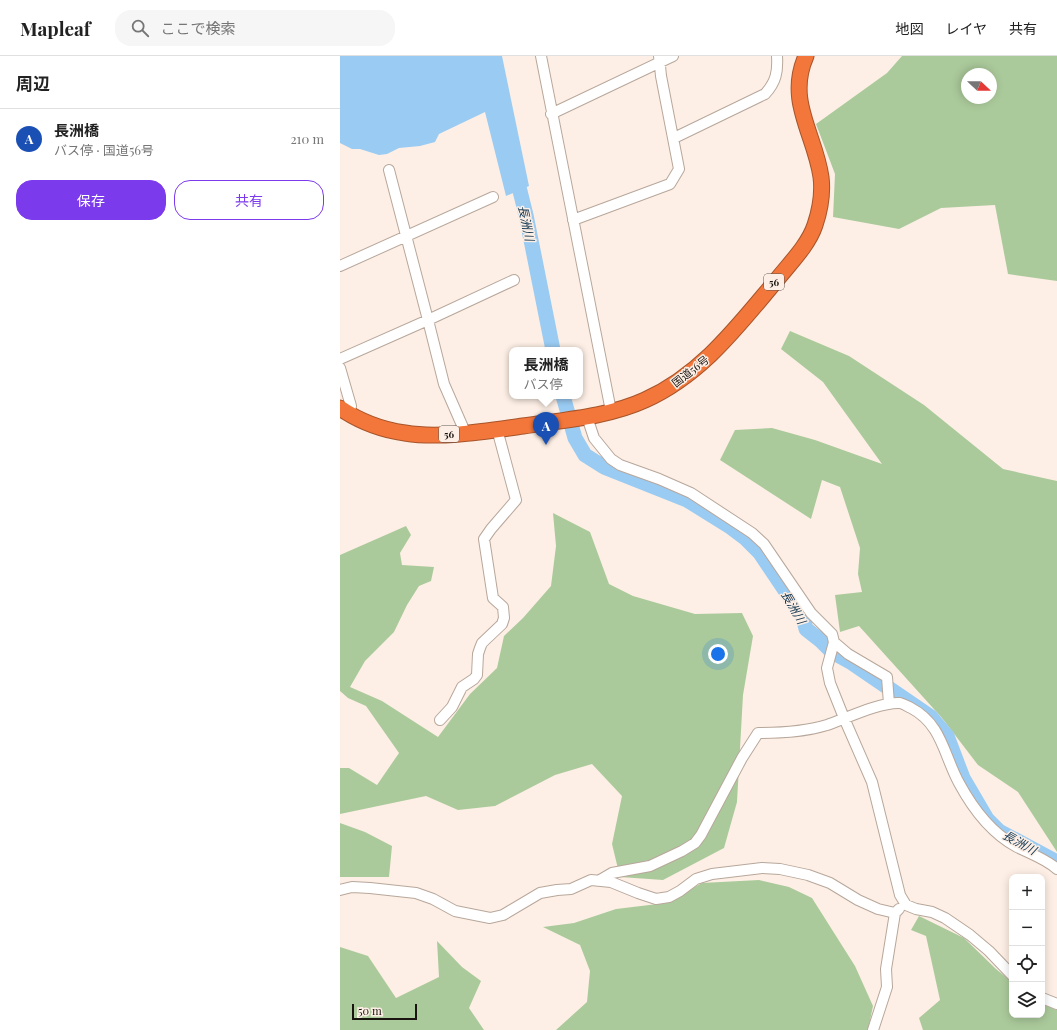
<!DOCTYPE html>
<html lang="ja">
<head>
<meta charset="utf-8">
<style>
	:root { --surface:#fff; --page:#f6f6f6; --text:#222; --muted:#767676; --line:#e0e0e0; --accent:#7c3aed }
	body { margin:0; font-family:"Playfair Display","Noto Sans JP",serif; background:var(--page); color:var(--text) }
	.controls { position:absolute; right:12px; bottom:12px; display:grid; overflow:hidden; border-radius:8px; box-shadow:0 2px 10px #0003 }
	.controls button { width:36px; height:36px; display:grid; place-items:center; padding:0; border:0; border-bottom:1px solid var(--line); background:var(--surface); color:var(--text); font:20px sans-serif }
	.compass { position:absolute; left:621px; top:12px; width:36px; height:36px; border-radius:50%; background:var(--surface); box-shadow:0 2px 10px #0003; rotate:112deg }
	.scale { position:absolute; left:12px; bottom:10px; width:65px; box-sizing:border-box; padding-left:4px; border:2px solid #1a1410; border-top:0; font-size:11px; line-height:14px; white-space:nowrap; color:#1a1410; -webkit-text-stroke:3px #fdefe5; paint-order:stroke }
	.you { position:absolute; left:378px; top:598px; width:14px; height:14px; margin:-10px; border:3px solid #fff; border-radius:50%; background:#1a73e8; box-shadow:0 0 0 6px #1a73e833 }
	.badge { display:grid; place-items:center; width:26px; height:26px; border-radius:50%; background:var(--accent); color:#fff; font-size:13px; font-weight:700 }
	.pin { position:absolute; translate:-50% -33px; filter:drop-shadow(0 1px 2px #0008) }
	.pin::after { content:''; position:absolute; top:21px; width:14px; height:12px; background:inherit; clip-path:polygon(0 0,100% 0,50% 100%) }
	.popup { position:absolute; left:169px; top:291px; width:74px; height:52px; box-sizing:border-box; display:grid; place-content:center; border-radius:8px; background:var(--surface); filter:drop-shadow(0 1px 3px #0005); font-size:13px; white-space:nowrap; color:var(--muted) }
	.popup b { font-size:15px; color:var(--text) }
	.popup::after { content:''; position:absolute; left:50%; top:100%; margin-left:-8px; border:8px solid transparent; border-top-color:var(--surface) }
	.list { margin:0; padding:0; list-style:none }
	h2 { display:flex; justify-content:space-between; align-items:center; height:52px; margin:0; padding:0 16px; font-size:17px }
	h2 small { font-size:13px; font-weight:400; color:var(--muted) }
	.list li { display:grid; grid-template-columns:26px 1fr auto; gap:12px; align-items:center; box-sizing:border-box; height:60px; padding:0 16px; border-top:1px solid var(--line) }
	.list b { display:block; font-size:15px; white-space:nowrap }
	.list p { margin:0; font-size:13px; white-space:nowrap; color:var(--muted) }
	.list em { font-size:13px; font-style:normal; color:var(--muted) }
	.actions { display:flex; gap:8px; padding:12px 16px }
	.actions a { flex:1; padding:9px 0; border:1px solid var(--accent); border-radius:16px; text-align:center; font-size:14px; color:var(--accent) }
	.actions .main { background:var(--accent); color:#fff }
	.icon { flex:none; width:22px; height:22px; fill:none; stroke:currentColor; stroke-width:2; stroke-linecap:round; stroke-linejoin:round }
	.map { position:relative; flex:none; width:717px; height:974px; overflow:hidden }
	header { display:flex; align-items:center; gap:24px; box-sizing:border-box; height:56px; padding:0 20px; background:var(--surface); border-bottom:1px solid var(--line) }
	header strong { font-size:19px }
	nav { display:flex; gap:22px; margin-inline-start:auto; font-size:14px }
	.search { width:280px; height:36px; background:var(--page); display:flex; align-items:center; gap:10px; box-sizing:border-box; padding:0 14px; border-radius:16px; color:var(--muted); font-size:15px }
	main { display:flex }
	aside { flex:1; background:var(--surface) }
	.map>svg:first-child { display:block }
	.green { fill:#abca9b; fill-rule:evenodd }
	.water { fill:#9acbf2 }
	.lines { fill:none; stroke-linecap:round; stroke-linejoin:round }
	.river { stroke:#9acbf2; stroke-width:15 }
	.minor-casing { stroke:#b8a79b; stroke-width:12 }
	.highway-casing { stroke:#a7542b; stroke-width:17 }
	.minor { stroke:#fff; stroke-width:10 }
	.highway { stroke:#f3763a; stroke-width:15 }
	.labels { text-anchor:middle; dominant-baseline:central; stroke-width:3; stroke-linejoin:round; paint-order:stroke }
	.shield { fill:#fdefe5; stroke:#5e5650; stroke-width:1 }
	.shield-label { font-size:10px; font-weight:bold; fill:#1a1410 }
	.street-label { font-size:11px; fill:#1a1410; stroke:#fdefe5 }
	.water-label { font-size:12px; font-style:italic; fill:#133853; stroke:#fdefe5 }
</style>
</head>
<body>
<header>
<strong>Mapleaf</strong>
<div class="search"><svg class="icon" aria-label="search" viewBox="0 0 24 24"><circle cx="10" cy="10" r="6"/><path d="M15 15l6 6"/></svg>ここで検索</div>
<nav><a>地図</a><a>レイヤ</a><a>共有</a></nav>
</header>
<main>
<aside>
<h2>周辺<small></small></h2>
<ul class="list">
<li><span class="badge" style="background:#1a4fb4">A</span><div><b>長洲橋</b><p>バス停 · 国道56号</p></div><em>210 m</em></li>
</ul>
<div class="actions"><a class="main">保存</a><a>共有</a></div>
</aside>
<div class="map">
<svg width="717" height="974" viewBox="0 0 717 974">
	<rect width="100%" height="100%" fill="#fdefe5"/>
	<path class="green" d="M562 0H717V225L668 218 655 149 601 152 559 173 493 161 495 118 476 68 547 17ZM627 18H651V42H627Z
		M450 275 509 300 584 349 663 413 717 425V796L678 736 638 709 602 662 519 570 500 576 495 539 522 536 518 518 520 492 500 431 482 424 471 463 380 404 395 374 432 372 475 384 542 408 483 326 441 293Z
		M213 457 250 476 269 528 293 540 355 558 402 557 413 580 403 639 397 746 384 792 323 824 280 821 272 788 282 740 252 708 215 719 155 750 118 754 86 740 0 758V712H9L37 729 59 697 26 650 8 642 0 635V499L66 470 71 479 60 497 62 509 94 511 91 525 79 530 67 549 54 576 25 605 10 631 42 645 98 681 130 638 157 612 164 580 183 562 211 530 216 490Z
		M0 767 25 776 52 790 49 821H0Z
		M419 824 449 831 472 842 515 910 533 950 528 974H216L247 946 250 915 240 889 203 871 234 867 276 853 326 847 362 827Z
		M579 860 624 882 656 913 672 926V959H702V948L717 954V974H583L579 962 600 944 586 880 571 874Z
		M97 885 122 911 141 925 129 952 144 974H0V891L28 900 56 942 99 921Z"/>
	<path class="water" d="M0 0H162L189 130 166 140 145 56 99 78 95 86 80 90 59 92 47 98 39 99 20 93H12L0 87Z"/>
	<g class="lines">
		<path class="river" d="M175 115 186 159 213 294
			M223 340 235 382 245 399 264 411 347 444 389 470 405 482 420 497 463 561 466 573 480 584 492 596 512 607 591 661 607 680 623 722 647 763 659 775 715 805"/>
		<defs>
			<path id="minor" d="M201 0 271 355
				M211 58 333 0
				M334 82 425 38C436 26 438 16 437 0
				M49 114 88 264 174 224
				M233 164 330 128 339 113 321 20 319 0
				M0 210 153 141
				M0 303 88 264 104 328 125 376
				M0 312 11 350 9 358
				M247 361 254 382 271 403 280 409 319 423 351 437 412 477 424 488 471 557 492 578 494 586 487 612 490 627 504 662 532 726 560 839 566 849 576 853 592 856 605 862 630 879 649 895 672 919
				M494 586 508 598 547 621 549 648
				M100 664 112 651 122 631 134 623 137 619 138 598 140 592 142 587 162 568 164 562 163 551 153 542 144 483 151 473 176 444 157 373
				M260 824 272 817 310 810 342 795 355 787 361 779 402 702 418 677C442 677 464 676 487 669 507 662 540 646 560 647 564 648 567 650 571 652 602 668 604 700 619 727 633 753 651 777 677 791 691 798 706 803 717 813
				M0 834 12 831 30 832 76 837 93 843 115 855 150 862 163 859 200 837 217 834 231 833 251 824 271 826 298 837 316 843 329 841 340 835 356 823 372 818 422 812 440 813 468 819 490 827 518 844 538 853 555 857
				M702 942 717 948
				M533 974 547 931 546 913 555 857 559 853"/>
			<path id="highway" d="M0 352C19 365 43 374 65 377 101 383 147 375 183 370 223 364 268 361 305 344 361 319 397 271 435 226 449 208 468 190 475 169 480 154 483 137 481 121 475 78 446 45 466 0"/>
		</defs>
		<use href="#minor" class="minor-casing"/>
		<use href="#highway" class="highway-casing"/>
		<use href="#minor" class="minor"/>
		<use href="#highway" class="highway"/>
	</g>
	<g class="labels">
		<g class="shield">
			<rect x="424" y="218" width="20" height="16" rx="3"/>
			<rect x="99" y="370" width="20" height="16" rx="3"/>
		</g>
		<g class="shield-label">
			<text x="434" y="226">56</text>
			<text x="109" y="378">56</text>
		</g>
		<g class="street-label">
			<text transform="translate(350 315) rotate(-38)">国道56号</text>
		</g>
		<g class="water-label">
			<text transform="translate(187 167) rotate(78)">長洲川</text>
			<text transform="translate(454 551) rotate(60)">長洲川</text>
			<text transform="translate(680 786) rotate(29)">長洲川</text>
		</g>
	</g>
</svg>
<div class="controls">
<button>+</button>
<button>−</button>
<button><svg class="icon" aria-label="locate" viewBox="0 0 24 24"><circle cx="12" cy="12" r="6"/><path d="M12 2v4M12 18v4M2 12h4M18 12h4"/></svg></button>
<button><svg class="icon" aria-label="layers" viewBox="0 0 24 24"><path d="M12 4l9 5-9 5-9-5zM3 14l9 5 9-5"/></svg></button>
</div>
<svg class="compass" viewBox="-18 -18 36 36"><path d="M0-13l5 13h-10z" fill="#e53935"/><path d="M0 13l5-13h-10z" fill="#767676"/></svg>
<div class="scale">50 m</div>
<div class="you"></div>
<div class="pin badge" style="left:206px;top:389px;background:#1a4fb4">A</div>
<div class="popup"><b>長洲橋</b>バス停</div>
</div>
</main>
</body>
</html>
